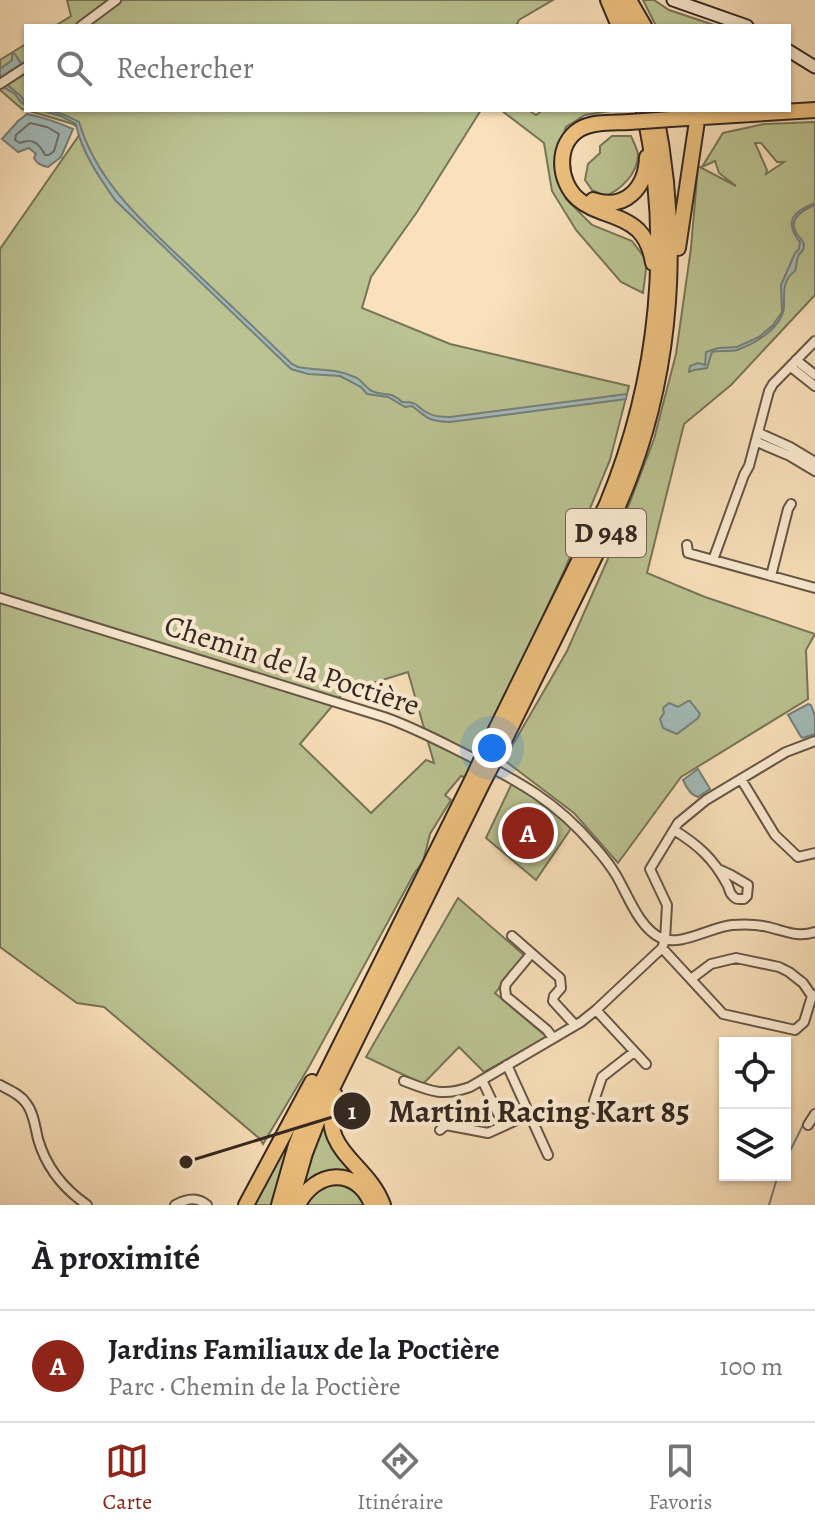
<!DOCTYPE html>
<html lang="fr">
<head>
<meta charset="utf-8">
<style>
	:root { --surface:#fff; --page:#f6f6f6; --text:#202124; --muted:#757577; --line:#e0e0e0; --accent:#8f2418 }
	body { margin:0; font-family:Alegreya,serif; background:var(--page); color:var(--text) }
	.controls { position:absolute; right:24px; bottom:24px; display:grid; overflow:hidden; border-radius:0px; box-shadow:0 2px 6px #0004 }
	.controls button { width:72px; height:72px; display:grid; place-items:center; padding:0; border:0; border-bottom:2px solid var(--line); background:var(--surface); color:var(--text); font:40px sans-serif }
	.you { position:absolute; left:492px; top:748px; width:28px; height:28px; margin:-20px; border:6px solid #fff; border-radius:50%; background:#1a73e8; box-shadow:0 0 0 12px #1a73e833 }
	.badge { display:grid; place-items:center; width:52px; height:52px; border-radius:50%; background:var(--accent); color:#fff; font-size:26px; font-weight:700 }
	.pin { position:absolute; translate:-50% -50%; border:4px solid #fff; box-shadow:0 2px 8px #0006 }
	.list { margin:0; padding:0; list-style:none }
	h2 { display:flex; justify-content:space-between; align-items:center; height:104px; margin:0; padding:0 32px; font-size:34px }
	h2 small { font-size:26px; font-weight:400; color:var(--muted) }
	.list li { display:grid; grid-template-columns:52px 1fr auto; gap:24px; align-items:center; box-sizing:border-box; height:112px; padding:0 32px; border-top:2px solid var(--line) }
	.list b { display:block; font-size:30px; white-space:nowrap }
	.list p { margin:0; font-size:26px; white-space:nowrap; color:var(--muted) }
	.list em { font-size:26px; font-style:normal; color:var(--muted) }
	.icon { flex:none; width:44px; height:44px; fill:none; stroke:currentColor; stroke-width:2; stroke-linecap:round; stroke-linejoin:round }
	.map { position:relative; flex:none; width:815px; height:1205px; overflow:hidden }
	.search { position:absolute; background:var(--surface); box-shadow:0 2px 6px #0004; left:24px; right:24px; top:24px; height:88px; display:flex; align-items:center; gap:20px; box-sizing:border-box; padding:0 28px; border-radius:0px; color:var(--muted); font-size:30px }
	.sheet { height:216px; background:var(--surface) }
	nav { display:flex; justify-content:space-around; align-items:center; box-sizing:border-box; height:112px; border-top:2px solid var(--line); background:var(--surface); font-size:22px; color:var(--muted) }
	nav a { display:grid; justify-items:center; gap:4px }
	nav .on { color:var(--accent) }
	.map>svg:first-child { display:block }
	.green { fill:#bbc392; stroke:#777559; stroke-width:2; fill-rule:evenodd }
	.water { fill:#a2bbb9; stroke:#76807c; stroke-width:2 }
	.lines { fill:none; stroke-linecap:round; stroke-linejoin:round }
	.shore { stroke:#6a716c; stroke-width:2 }
	.stream { stroke:#76807c; stroke-width:2 }
	.street-casing { stroke:#655647; stroke-width:12 }
	.secondary-casing { stroke:#332720; stroke-width:15 }
	.highway-casing { stroke:#332720; stroke-width:18 }
	.street { stroke:#fcecd3; stroke-width:8 }
	.secondary { stroke:#fcecd3; stroke-width:11 }
	.highway { stroke:#edc07e; stroke-width:14 }
	.highway-bridge-casing { stroke:#332720; stroke-width:18; stroke-linecap:butt }
	.highway-bridge { stroke:#edc07e; stroke-width:14 }
	.labels { text-anchor:middle; dominant-baseline:central; stroke-width:8; stroke-linejoin:round; paint-order:stroke }
	.shield { fill:#fcecd3; stroke:#6f6256; stroke-width:2 }
	.shield-label { font-size:28px; font-weight:bold; fill:#332720 }
	.street-label { font-size:30px; fill:#332720; stroke:#fcecd3 }
	.leader { fill:none; stroke:#332720; stroke-width:3 }
	.callout-dot { fill:#332720; stroke:#fcecd3; stroke-width:3 }
	.mark-label { font-size:24px; text-anchor:middle; font-weight:bold; fill:#fff }
	.callout-label { font-size:32px; text-anchor:middle; font-weight:bold; fill:#332720; stroke:#fcecd3; stroke-width:8; stroke-linejoin:round; paint-order:stroke }
</style>
</head>
<body>
<div class="map">
<svg width="815" height="1205" viewBox="0 0 815 1205">
	<rect width="100%" height="100%" fill="#fae1bb"/>
	<filter id="stains"><feTurbulence type="fractalNoise" baseFrequency=".0025" numOctaves="4"/><feColorMatrix values="0 0 0 0 .2 0 0 0 0 .09 0 0 0 0 .02 0 0 0 .5 -.17"/></filter>
	<radialGradient id="worn" r=".72"><stop offset=".6" stop-color="#630" stop-opacity="0"/><stop offset="1" stop-color="#630" stop-opacity=".3"/></radialGradient>
	<path class="green" d="M67 0H553L519 20 516 26H55L71 16Z
		M643 0H654L669 10 717 26H656Z
		M26 44V110L22 109 0 90V60Z
		M26 110H481L417 212 371 277 362 308 450 344 629 386 610 460 565 569 467 778 461 776 445 795 451 800 430 834 423 862 415 872 310 1065 263 1144 260 1139 104 1007 77 1003 0 947V249L82 131 73 124ZM408 672 434 763 426 760 371 813 300 744 344 692Z
		M501 110H528L536 115 543 110H617L585 115 566 127 554 165 566 199 592 225 632 241 647 261 643 293 621 282 576 230 552 191 544 143Z
		M815 122V295L731 385 684 424 647 573 705 597 815 634 806 650 808 699 681 777 618 863 574 813 504 760 567 651 611 552 654 439 676 354 691 248 698 166 736 186 719 173 715 161 702 167 723 133 764 124ZM755 143H761L777 162H784L766 174 767 170Z
		M612 136H631C633 141 638 150 638 155 638 173 620 191 605 196L592 190 585 180 588 164 600 153V146Z
		M513 781 572 827 536 880 486 838Z
		M458 898 525 956 495 993 547 1037 484 1072 459 1047 423 1084 366 1057Z
		M328 1110 367 1184 340 1175 299 1196Z
		M296 1121 271 1205H251Z
		M340 1183C352 1187 361 1193 366 1205H303C311 1191 324 1184 340 1183Z"/>
	<path class="water" d="M12 54H15L22 65 2 78C8 90 22 91 26 106L20 101 15 94 0 85V69L12 60Z
		M40 110C55 110 66 115 79 122 97 183 145 224 190 267 224 299 258 331 292 364L298 367C319 371 338 368 357 378 363 382 366 388 372 391 384 397 390 390 402 402 421 402 415 407 428 413 434 417 443 417 450 417L627 394 626 399 450 422C427 421 428 418 412 406L405 407 388 397 367 394 361 387 340 376 308 374 291 369 115 200C99 177 81 151 76 124L61 116Z
		M27 114C43 117 59 123 73 129L61 157 48 167C42 166 37 164 34 158L36 154 29 148 18 152 2 139 18 121Z
		M815 203V205C803 210 787 219 797 234 800 239 803 239 804 245 804 253 800 251 798 257 796 262 797 266 795 271 783 280 784 290 784 304 785 326 755 344 737 350 728 352 720 350 712 352L707 368 694 370 689 372 690 366 698 363 705 365 706 352 718 348 737 347 759 337 773 325 782 312 781 285 795 253 799 249 800 242C783 221 794 211 815 203Z
		M688 701H690L700 714 698 718 677 734 663 728 660 719 664 713 663 708 669 703 678 707Z
		M808 704 811 705 815 716V734L803 738 801 737 788 715Z
		M698 769 710 789 698 797C690 795 686 787 683 780Z"/>
	<g class="lines">
		<path class="shore" d="M30 123 47 127 59 134 54 151 49 155H45C39 143 33 138 20 143L15 140 16 135Z"/>
		<path class="stream" d="M785 1161 806 1119 815 1109
			M769 1205 778 1175"/>
		<defs>
			<path id="street" d="M81 26 116 0
				M0 84 26 67
				M796 360 815 375
				M791 367 815 386
				M759 433 790 447 815 462
				M757 442 790 456 815 471
				M687 545 688 553 815 588
				M713 560 744 475 749 466 769 391 773 384 815 341
				M771 576 788 509 791 504
				M0 598 384 717C413 727 439 741 467 755 518 781 556 801 594 846 602 855 610 865 616 875 628 895 639 928 661 938 680 947 711 927 732 925 744 924 756 924 768 927 785 931 798 938 815 932
				M741 779 775 835 798 857 815 853
				M674 830C698 845 713 858 727 884 729 887 729 892 732 895 736 900 738 899 744 899L747 896 748 885 731 875 718 869
				M512 936 560 978 561 988 554 996 553 1001 575 1025
				M662 948 723 1014 795 1030 804 1022 812 996 815 995
				M531 954 506 984 505 988 506 996 547 1030 553 1038
				M691 979 711 964 736 958 779 967 789 972 803 983 812 996
				M596 1010 646 1064
				M507 1065 548 1155
				M482 1080 503 1124
				M404 1081C430 1091 442 1097 470 1087L581 1022 596 1010 662 948 665 940 667 905 650 869 678 823 706 800 786 752 815 741
				M0 1085C9 1090 20 1094 26 1103 34 1113 35 1127 38 1139 46 1167 64 1189 87 1205
				M595 1109 594 1101 602 1077 634 1052
				M808 1125 815 1114
				M440 1130 446 1125 488 1133 530 1114
				M175 1205C186 1199 197 1196 207 1205"/>
			<path id="secondary" d="M673 0 747 26
				M789 51 815 67"/>
			<path id="highway" d="M608 0 619 26
				M620 0 631 26
				M629 0 644 26
				M671 119 815 110
				M629 122C614 123 594 121 580 129 555 144 558 182 578 199 595 214 621 214 638 230 647 239 651 250 653 263
				M593 200C625 211 646 188 647 157
				M678 248 697 121 694 110
				M484 754 607 504C659 378 672 243 644 110
				M495 759C521 706 547 653 573 601 597 552 622 503 639 451 675 341 678 223 655 110
				M335 1095C317 1152 366 1160 383 1205
				M246 1205 312 1082
				M279 1205 296 1145 315 1096 474 776
				M290 1205 305 1153 323 1107 484 780
				M298 1205C315 1170 357 1166 372 1205"/>
		</defs>
		<use href="#street" class="street-casing"/>
		<use href="#secondary" class="secondary-casing"/>
		<use href="#highway" class="highway-casing"/>
		<use href="#street" class="street"/>
		<use href="#secondary" class="secondary"/>
		<use href="#highway" class="highway"/>
		<defs>
			<path id="highway-bridge" d="M629 122 671 119
				M474 776 484 754
				M484 780 495 759"/>
		</defs>
		<use href="#highway-bridge" class="highway-bridge-casing"/>
		<use href="#highway-bridge" class="highway-bridge"/>
	</g>
	<g class="labels">
		<rect class="shield" x="566" y="509" width="80" height="48" rx="6"/>
		<g class="shield-label">
			<text x="606" y="533">D 948</text>
		</g>
		<g class="street-label">
			<text transform="translate(292 665) rotate(18)">Chemin de la Poctière</text>
		</g>
	</g>
	<path class="leader" d="M186 1162L352 1111"/>
	<g class="callout-dot">
		<circle cx="186" cy="1162" r="8"/>
		<circle cx="352" cy="1111" r="20"/>
	</g>
	<g class="mark-label">
		<text x="352" y="1119">1</text>
	</g>
	<g class="callout-label">
		<text x="539" y="1122">Martini Racing Kart 85</text>
	</g>
	<rect width="100%" height="100%" filter="url(#stains)"/>
	<rect width="100%" height="100%" fill="url(#worn)"/>
</svg>
<div class="controls">
<button><svg class="icon" aria-label="locate" viewBox="0 0 24 24"><circle cx="12" cy="12" r="6"/><path d="M12 2v4M12 18v4M2 12h4M18 12h4"/></svg></button>
<button><svg class="icon" aria-label="layers" viewBox="0 0 24 24"><path d="M12 4l9 5-9 5-9-5zM3 14l9 5 9-5"/></svg></button>
</div>
<div class="you"></div>
<div class="pin badge" style="left:528px;top:833px">A</div>
<div class="search"><svg class="icon" aria-label="search" viewBox="0 0 24 24"><circle cx="10" cy="10" r="6"/><path d="M15 15l6 6"/></svg>Rechercher</div>
</div>
<section class="sheet">
<h2>À proximité<small></small></h2>
<ul class="list">
<li><span class="badge">A</span><div><b>Jardins Familiaux de la Poctière</b><p>Parc · Chemin de la Poctière</p></div><em>100 m</em></li>
</ul>
</section>
<nav>
<a class="on"><svg class="icon" aria-label="map" viewBox="0 0 24 24"><path d="M3 6l6-2 6 2 6-2v14l-6 2-6-2-6 2zM9 4v14M15 6v14"/></svg>Carte</a>
<a><svg class="icon" aria-label="directions" viewBox="0 0 24 24"><path d="M12 3l9 9-9 9-9-9zM9 14v-3h6M13 9l2 2-2 2"/></svg>Itinéraire</a>
<a><svg class="icon" aria-label="saved" viewBox="0 0 24 24"><path d="M7 4h10v16l-5-4-5 4z"/></svg>Favoris</a>
</nav>
</body>
</html>
